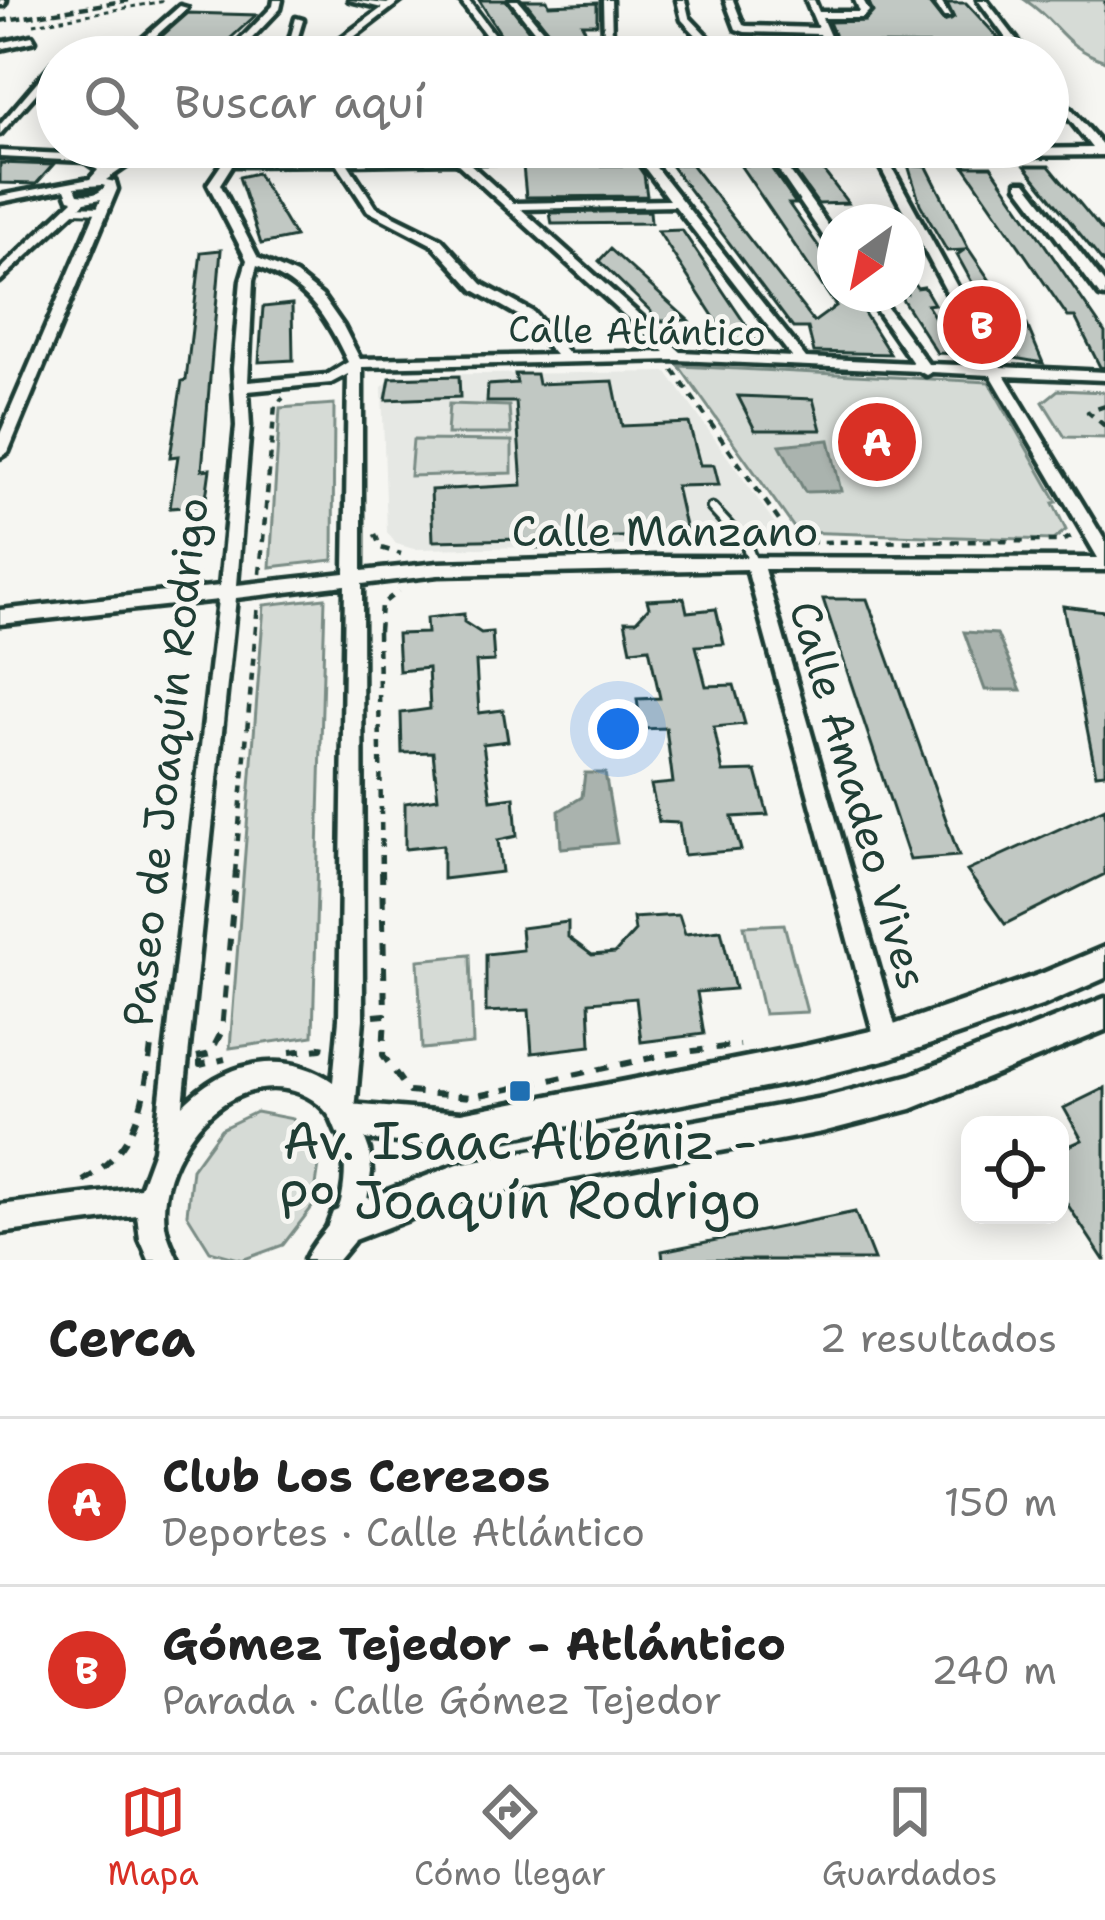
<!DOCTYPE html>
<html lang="es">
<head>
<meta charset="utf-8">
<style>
	:root { --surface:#fff; --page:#f6f6f6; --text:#222; --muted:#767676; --line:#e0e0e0; --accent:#d93025 }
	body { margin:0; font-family:"Shantell Sans",sans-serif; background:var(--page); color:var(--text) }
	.controls { position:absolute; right:36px; bottom:36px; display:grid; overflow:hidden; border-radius:24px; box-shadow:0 6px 30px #0003 }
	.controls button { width:108px; height:108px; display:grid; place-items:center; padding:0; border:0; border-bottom:3px solid var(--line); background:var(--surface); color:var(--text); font:60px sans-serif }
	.compass { position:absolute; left:817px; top:204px; width:108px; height:108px; border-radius:50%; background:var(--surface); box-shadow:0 6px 30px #0003; rotate:213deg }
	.you { position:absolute; left:618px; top:729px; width:42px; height:42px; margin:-30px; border:9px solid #fff; border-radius:50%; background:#1a73e8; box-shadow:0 0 0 18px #1a73e833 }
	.badge { display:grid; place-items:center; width:78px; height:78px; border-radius:50%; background:var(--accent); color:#fff; font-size:39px; font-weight:700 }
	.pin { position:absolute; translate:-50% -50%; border:6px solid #fff; box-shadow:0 3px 12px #0006 }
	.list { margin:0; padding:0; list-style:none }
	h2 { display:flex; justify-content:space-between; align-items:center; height:156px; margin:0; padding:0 48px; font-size:51px }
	h2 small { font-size:39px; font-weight:400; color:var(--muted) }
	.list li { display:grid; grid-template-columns:78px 1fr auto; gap:36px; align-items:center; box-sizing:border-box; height:168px; padding:0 48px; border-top:3px solid var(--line) }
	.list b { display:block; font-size:45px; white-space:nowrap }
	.list p { margin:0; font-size:39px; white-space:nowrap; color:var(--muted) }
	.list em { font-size:39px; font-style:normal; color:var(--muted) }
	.icon { flex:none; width:66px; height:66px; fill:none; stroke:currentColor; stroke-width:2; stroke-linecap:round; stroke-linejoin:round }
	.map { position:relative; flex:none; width:1105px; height:1260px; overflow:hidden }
	.search { position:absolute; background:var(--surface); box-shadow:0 6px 30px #0003; left:36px; right:36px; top:36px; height:132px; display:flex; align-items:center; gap:30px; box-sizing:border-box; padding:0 42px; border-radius:66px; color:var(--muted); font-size:45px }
	.sheet { height:492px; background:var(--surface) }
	nav { display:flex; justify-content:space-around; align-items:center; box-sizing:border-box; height:168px; border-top:3px solid var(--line); background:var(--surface); font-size:33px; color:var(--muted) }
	nav a { display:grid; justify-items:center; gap:6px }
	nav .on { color:var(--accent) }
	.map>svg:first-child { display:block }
	.built { fill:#e6e8e4 }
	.green { fill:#d6dbd6; stroke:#7a8c85; stroke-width:3 }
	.water { fill:#aab3ae; stroke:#72847d; stroke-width:3 }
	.building { fill:#c1c8c3; stroke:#1f3d34; stroke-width:3 }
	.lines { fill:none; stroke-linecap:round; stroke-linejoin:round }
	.service-far1-casing { stroke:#1f3d34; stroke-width:12 }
	.service-casing { stroke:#1f3d34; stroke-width:15 }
	.minor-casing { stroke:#1f3d34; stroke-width:9 }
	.tertiary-casing { stroke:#1f3d34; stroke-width:9 }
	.path-far2 { stroke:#1f3d34; stroke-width:3; stroke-dasharray:4.5 4.5; stroke-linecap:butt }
	.path-far1 { stroke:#1f3d34; stroke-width:4.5; stroke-dasharray:8 8; stroke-linecap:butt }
	.path { stroke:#1f3d34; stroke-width:6; stroke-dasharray:12 12; stroke-linecap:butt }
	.service-far1 { stroke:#f6f6f2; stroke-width:6 }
	.service { stroke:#f6f6f2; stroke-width:8 }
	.minor { fill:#f6f6f2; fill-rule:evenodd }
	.tertiary { fill:#f6f6f2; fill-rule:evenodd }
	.rail { stroke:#1f3d34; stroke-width:4.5; stroke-dasharray:9 4.5; stroke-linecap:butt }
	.poi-dot { fill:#1f6fb2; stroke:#f6f6f2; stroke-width:4.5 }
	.labels { text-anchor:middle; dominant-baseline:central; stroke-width:10; stroke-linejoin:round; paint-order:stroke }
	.far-street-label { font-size:36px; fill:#1f3d34; stroke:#f6f6f2 }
	.street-label { font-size:42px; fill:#1f3d34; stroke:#f6f6f2 }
	.near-poi-label { font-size:51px; fill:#1f3d34; stroke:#f6f6f2 }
</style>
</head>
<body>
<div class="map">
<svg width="1105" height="1260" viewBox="0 0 1105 1260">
	<rect width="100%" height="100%" fill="#f6f6f2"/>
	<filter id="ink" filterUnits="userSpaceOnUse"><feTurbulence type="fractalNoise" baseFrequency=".00833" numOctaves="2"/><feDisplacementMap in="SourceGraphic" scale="24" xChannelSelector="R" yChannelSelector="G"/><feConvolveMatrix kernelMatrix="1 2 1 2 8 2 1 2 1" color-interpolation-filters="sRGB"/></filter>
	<g filter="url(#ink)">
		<path class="built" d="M667 372 789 543 414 549 396 544 387 532 382 387 397 375Z"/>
		<path class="green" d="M1025 0H1105V61C1059 44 1062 25 1025 0Z
			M679 366 989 382 1057 502 1053 503 1066 530 1053 540 797 532Z
			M1058 390 1105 392V438L1065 437 1043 402Z
			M334 404 333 560 270 567 280 408Z
			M449 404 509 406 511 434H447Z
			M413 440 512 441V473L410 476Z
			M325 598 313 1036 230 1048 264 605Z
			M784 924 807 1012 764 1014 744 926Z
			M470 955 473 1044 422 1049 418 960Z
			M256 1112 293 1119 319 1165 313 1206 283 1245 242 1260 210 1251 187 1214 192 1169 221 1129Z"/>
		<path class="water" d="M829 440 841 491 805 492 780 445Z
			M964 632 997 634 1021 690H985Z
			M585 773H605L617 843 561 848 559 811 582 797Z"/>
		<path class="building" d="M479 0H506L549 57H515Z
			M524 0H547L549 5 597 3V24H582L599 57H569Z
			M868 0 929 3 944 22 954 18 947 3H966L1005 45 838 44 829 22 865 21 873 12Z
			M188 13 256 15 210 57 150 53 155 48H148Z
			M0 163 53 165 36 184 0 183Z
			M670 164H691L814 322 836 306 740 165H769L796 204H789L835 270V294H852L890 354 814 352 808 328H793Z
			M637 165 644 175 647 196 526 197 523 166Z
			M790 165H819L848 203 818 204Z
			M908 165 927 167 968 248 1020 325H1027L1043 363 1014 358 997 317H991L957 255 964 250 947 251 920 204Z
			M964 166H991L1105 333V368L1100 367 1075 317H1068Z
			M1025 166H1049L1105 234V265Z
			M257 173 295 237 261 244 239 177Z
			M650 211 651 223 552 224 550 213Z
			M682 230 760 346 732 345 658 231Z
			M610 249 688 320 661 321 599 261Z
			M221 250 202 470 210 469 205 505 170 508 178 456 170 457 182 381 186 380 201 252Z
			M907 272 917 288 924 287 934 304 927 305 958 354 937 353 899 294H907Z
			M292 304 293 360 259 362 263 307Z
			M515 374H536L538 384 613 381 622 426 689 423 700 465H714L719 485 676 486 687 535 552 539 554 548H525L524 539 433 541 431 490 522 485 516 402H487L488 385 517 383Z
			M459 376 460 397 386 400 390 378Z
			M738 396 813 399 821 430H755Z
			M684 598 687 612 716 609 724 644 696 646 706 686 734 685 745 724 714 727 723 772 756 771 768 815 732 817 741 850 684 855 679 823 659 822 651 785 673 783 666 728 641 729 637 699 660 698 649 648 631 650 625 621H636L649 607 647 600Z
			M823 599H867L959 856 910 860Z
			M1063 606 1105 611V773L1096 774Z
			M464 614V622L481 633 492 632 494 661 476 662 479 713 503 710 508 741 483 744 491 800 514 797 517 836 498 840 502 872 443 879V845L405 849V803L438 798 433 752 402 753 401 713 430 709 428 668 399 671 397 634 427 633 426 618Z
			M1105 808V874L1005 924 967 871Z
			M679 915 685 934 721 930 735 989 697 992 704 1034 641 1042 636 998 589 1002 591 1046 532 1053 529 1010 486 1012V954L523 950 521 928 568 922V937L592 955 615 953 635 931 633 918Z
			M1105 1088V1260H1104L1060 1193V1150L1082 1140 1064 1108Z
			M855 1212 874 1260H663L662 1251Z"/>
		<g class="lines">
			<defs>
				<path id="service-far1" d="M73 209 102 210"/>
				<path id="service" d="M712 508 746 545 755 567"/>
				<path id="minor" d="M0 0H6L4 5H0Z
					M274 0H282L280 9 234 57H224L273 6Z
					M349 0 387 4 393 0H402L328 57H317L323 52 288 47 296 18 303 20 296 43 329 47 382 8Z
					M460 0H468L511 57H501L493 46 433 52 436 47 490 41Z
					M510 0H518L565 57H555Z
					M603 0H611L612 40 608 43 604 40Z
					M677 0H685L689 17 727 57H717L682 20Z
					M725 0H733L743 25 746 26 818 28 806 0H814L819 12H860L855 0H863L869 11 862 18H822L839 57H829L820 34 745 32 736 29Z
					M932 0H940L950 17H944Z
					M978 0H986L1030 57H1020Z
					M180 6 187 8 132 57H122Z
					M32 36 35 41 0 49V43Z
					M57 62V70L0 134V125L53 63Z
					M1048 83 1105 148V155L886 157 1001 367 1105 372V380L1005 376 1105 541V570L764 569 900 1043 897 1052 888 1055 879 1052 876 1043 747 569 438 575 362 584 363 1019 355 1111 369 1150 371 1172 365 1214 353 1242 338 1260H305C315 1235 336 1226 342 1197 365 1078 242 1050 185 1145 170 1169 161 1197 165 1225 167 1238 173 1248 178 1260H149L140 1239 137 1215 0 1233V1205L140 1188 154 1150 218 600 0 624V610L220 586 236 426 233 368 241 280 247 260 208 184 221 165 220 160 225 159 233 147H243L236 159 634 154 632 151 637 148 645 154 765 152 762 147H772L776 152 872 151 870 147H880L882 151 1092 148 1048 92ZM875 157 986 366 928 364 877 294H865L913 363 806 358 650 160 770 158 831 247 835 248V235L780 158ZM639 160 669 200 513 203 468 162ZM456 162 665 352 569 354 533 312 482 284 441 239 376 207 348 164ZM337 164 368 211 433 245 474 290 523 318 555 355 360 359 343 326 322 296 296 275 258 258 220 184 232 165ZM675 206 792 357 681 352 521 209ZM257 266C308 287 325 314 348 362L327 375 248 382 253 280ZM677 360 919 371 926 375 932 372 991 375 1098 558 656 557 438 563 362 571V367ZM348 374 345 573 237 585 250 426 248 391 331 383ZM345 585 339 1019 333 1082C283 1047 223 1063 183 1105L236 598Z
					M142 147H154L106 180 115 182 117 189 8 452 0 457V434L101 199 85 202 0 281V270L73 200 69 199 65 189 0 202V196L90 179 98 170 85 161 0 157V151L87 155 110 168ZM102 185 105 186C99 196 88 195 78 194L75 187Z
					M1018 182H1026L1105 284V297L1100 296 1018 186Z"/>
				<path id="tertiary" d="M1105 947V978L1044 1005 888 1059 805 1080 461 1147 349 1138 337 1133 332 1121 337 1109 349 1104 461 1113 805 1046 888 1027 1041 974Z
					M1105 998V1030L911 1109 822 1132 458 1200 346 1243 333 1238 328 1225 333 1212 458 1164 822 1098 911 1075Z"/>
			</defs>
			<use href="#service-far1" class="service-far1-casing"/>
			<use href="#service" class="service-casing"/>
			<use href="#minor" class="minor-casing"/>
			<use href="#tertiary" class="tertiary-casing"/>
			<path class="path-far2" d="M1105 1V23
				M34 24 165 1"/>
			<path class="path-far1" d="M673 370 794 542 1062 541 1075 535
				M1105 406 1088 412 1105 426
				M375 534 381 548 401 554
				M260 574 275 405 283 398
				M378 631 382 873
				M379 631 381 605 398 591
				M235 873 258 603"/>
			<path class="path" d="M382 870 385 1015
				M374 1016 385 1015 383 1055 409 1092 472 1097 669 1054 740 1045
				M290 1052 321 1049 323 1037
				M197 1057 210 1054 222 1031 236 870
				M200 1060V1065L225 1059
				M83 1181C137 1149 144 1104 151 1046L158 1045"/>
			<use href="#service-far1" class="service-far1"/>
			<use href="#service" class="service"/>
			<use href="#minor" class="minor"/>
			<use href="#tertiary" class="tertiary"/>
			<path class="rail" d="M0 21 130 0"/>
		</g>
	</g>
	<rect class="poi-dot" x="508" y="1079" width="24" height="24" rx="6"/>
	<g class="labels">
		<g class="far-street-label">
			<text transform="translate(637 331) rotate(1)">Calle Atlántico</text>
		</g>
		<g class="street-label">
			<text x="665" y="531">Calle Manzano</text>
			<text transform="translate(165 762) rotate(-84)">Paseo de Joaquín Rodrigo</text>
			<text transform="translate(859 795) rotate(74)">Calle Amadeo Vives</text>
		</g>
		<g class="near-poi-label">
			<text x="520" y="1141">Av. Isaac Albéniz -<tspan x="520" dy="59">Pº Joaquín Rodrigo</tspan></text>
		</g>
	</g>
</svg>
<div class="controls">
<button><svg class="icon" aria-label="locate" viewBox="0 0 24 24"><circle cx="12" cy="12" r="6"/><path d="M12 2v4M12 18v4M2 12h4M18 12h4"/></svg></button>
</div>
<svg class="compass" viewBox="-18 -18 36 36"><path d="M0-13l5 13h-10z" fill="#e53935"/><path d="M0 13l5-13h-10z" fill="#767676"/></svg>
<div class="you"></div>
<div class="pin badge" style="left:877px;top:442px">A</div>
<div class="pin badge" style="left:982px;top:325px">B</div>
<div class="search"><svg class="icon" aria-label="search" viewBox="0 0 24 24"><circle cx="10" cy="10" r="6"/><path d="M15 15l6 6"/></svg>Buscar aquí</div>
</div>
<section class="sheet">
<h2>Cerca<small>2 resultados</small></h2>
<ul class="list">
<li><span class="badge">A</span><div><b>Club Los Cerezos</b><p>Deportes · Calle Atlántico</p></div><em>150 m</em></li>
<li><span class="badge">B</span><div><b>Gómez Tejedor - Atlántico</b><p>Parada · Calle Gómez Tejedor</p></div><em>240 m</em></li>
</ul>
</section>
<nav>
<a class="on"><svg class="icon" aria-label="map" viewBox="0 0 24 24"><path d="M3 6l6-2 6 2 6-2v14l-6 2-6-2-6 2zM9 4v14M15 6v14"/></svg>Mapa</a>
<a><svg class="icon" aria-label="directions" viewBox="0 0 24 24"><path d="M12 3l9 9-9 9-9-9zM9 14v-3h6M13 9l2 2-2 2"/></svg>Cómo llegar</a>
<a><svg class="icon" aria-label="saved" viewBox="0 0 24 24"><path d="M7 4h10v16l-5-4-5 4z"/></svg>Guardados</a>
</nav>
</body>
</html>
